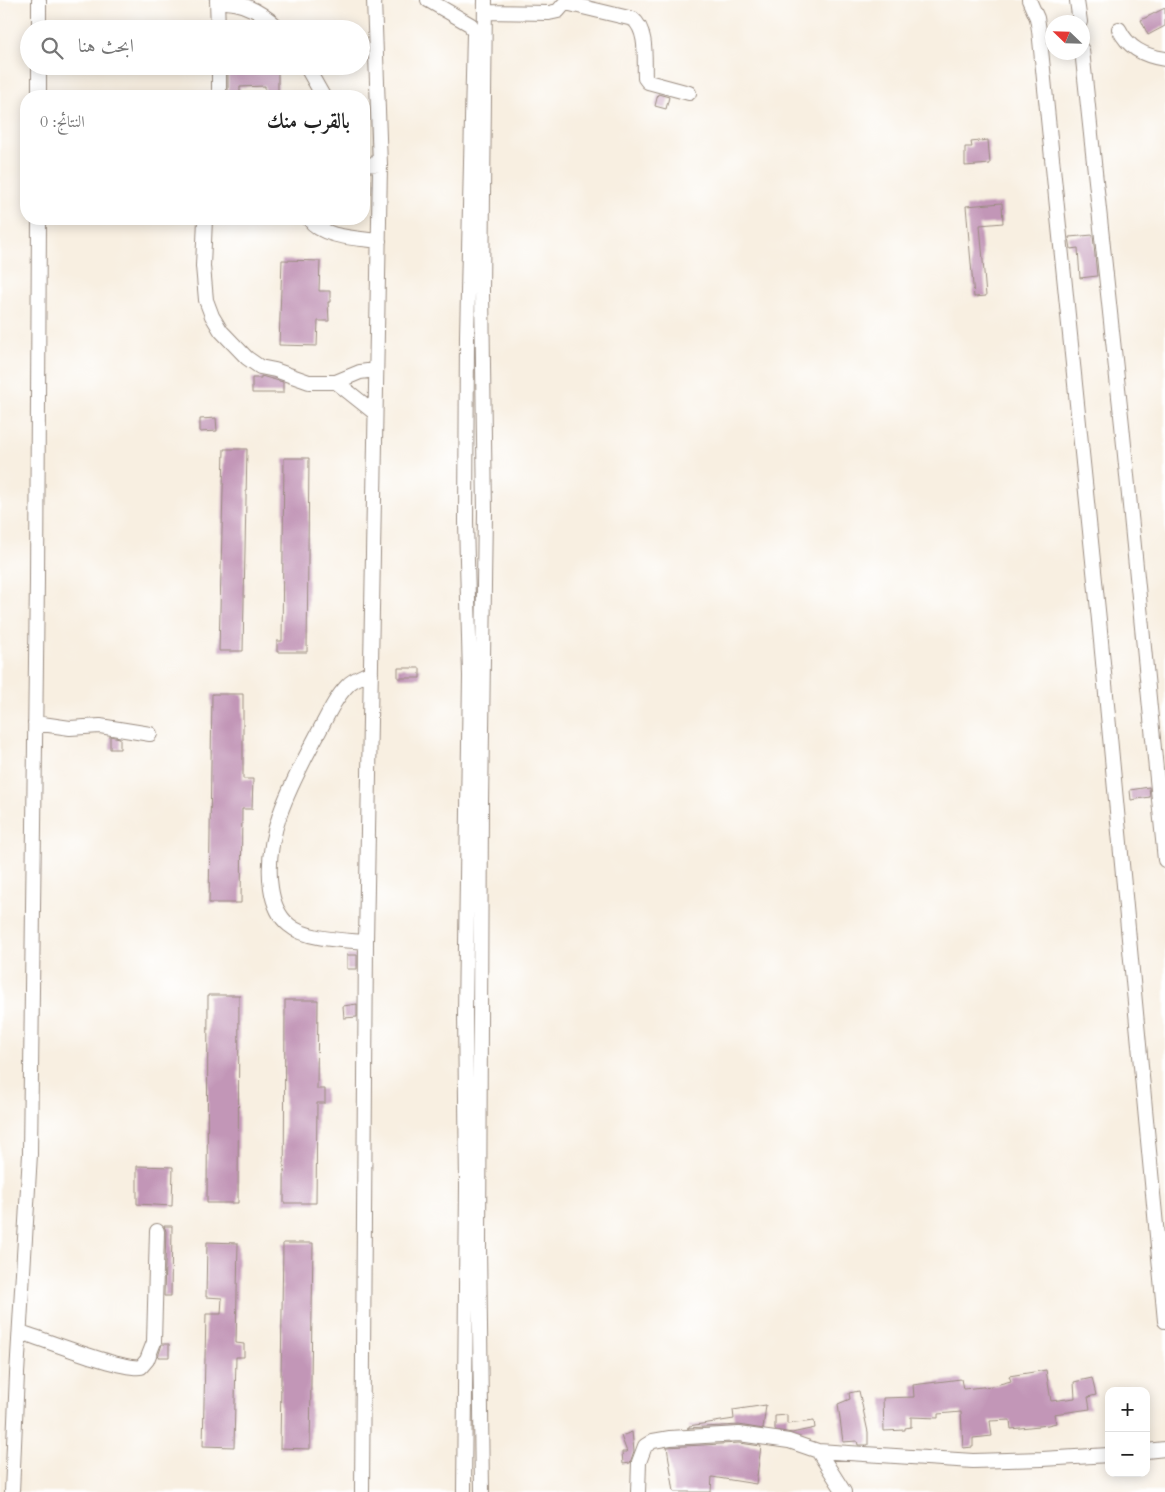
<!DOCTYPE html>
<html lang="ar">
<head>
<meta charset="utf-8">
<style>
	:root { --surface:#fff; --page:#f6f6f6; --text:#222; --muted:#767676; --line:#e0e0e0 }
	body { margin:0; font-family:Cardo,Amiri,serif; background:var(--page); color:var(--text); direction:rtl }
	.controls { position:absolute; right:15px; bottom:15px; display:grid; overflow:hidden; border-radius:10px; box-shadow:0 2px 12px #0003 }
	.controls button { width:45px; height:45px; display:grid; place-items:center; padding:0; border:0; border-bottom:1px solid var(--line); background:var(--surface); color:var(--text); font:25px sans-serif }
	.compass { position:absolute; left:1045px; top:15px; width:45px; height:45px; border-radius:50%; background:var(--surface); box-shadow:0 2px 12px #0003; rotate:293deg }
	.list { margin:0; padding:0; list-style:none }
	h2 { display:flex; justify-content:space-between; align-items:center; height:65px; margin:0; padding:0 20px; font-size:21px }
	h2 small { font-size:16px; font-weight:400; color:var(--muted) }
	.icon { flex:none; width:28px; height:28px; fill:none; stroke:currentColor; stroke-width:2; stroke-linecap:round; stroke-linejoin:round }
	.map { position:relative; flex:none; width:1165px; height:1492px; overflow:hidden; direction:ltr }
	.search { position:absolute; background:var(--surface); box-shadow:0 2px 12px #0003; left:20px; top:20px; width:350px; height:55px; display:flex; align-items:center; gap:12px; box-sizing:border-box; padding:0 18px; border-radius:28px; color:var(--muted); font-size:19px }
	.panel { position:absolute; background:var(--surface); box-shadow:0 2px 12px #0003; left:20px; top:90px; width:350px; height:135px; border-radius:20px; direction:rtl }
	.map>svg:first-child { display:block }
	.building { fill:#c296b7 }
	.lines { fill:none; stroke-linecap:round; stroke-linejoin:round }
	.street-casing { stroke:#9a8c80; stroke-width:16 }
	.street { stroke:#fff; stroke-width:14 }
</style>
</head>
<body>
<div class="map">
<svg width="1165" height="1492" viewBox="0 0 1165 1492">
	<rect width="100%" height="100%" fill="#fff"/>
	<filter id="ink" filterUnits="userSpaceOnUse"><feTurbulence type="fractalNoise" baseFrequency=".02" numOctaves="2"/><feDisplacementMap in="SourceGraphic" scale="10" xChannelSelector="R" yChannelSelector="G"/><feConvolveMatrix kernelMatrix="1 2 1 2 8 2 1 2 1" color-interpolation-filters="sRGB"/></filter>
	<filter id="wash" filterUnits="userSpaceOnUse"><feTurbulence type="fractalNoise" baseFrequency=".0096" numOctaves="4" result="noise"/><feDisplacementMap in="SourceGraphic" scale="20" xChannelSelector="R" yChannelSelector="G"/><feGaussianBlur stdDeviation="1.12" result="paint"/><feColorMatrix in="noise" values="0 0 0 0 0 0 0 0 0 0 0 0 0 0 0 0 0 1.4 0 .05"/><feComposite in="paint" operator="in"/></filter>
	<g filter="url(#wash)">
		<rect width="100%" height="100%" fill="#f8efe1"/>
		<g id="blocks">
			<path class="building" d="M1165 8V26L1148 35 1141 20Z
				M228 66H278V96H265V86L240 87V96H228Z
				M658 94 669 97 666 109 655 106Z
				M988 140 990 164 965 166V147H972L971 142Z
				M1002 203 1003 223 980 225 986 296 974 297 966 206Z
				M1093 235 1097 276 1080 278 1078 248 1071 249 1069 237Z
				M282 260 320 261 319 291H330V302H328L329 321H318L317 346 279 345Z
				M261 376 283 382V393H252V378H261Z
				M216 418 217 431 200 432V419Z
				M224 449H247L243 651H219Z
				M284 458H309L307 652H277V641H282Z
				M398 668H420V678H398Z
				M212 694H243V779H253L252 809H242L241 903H209Z
				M110 736 120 738V749H110Z
				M1149 787 1150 797 1131 800 1130 790Z
				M347 955H357V969H347Z
				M208 995H239L238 1203H207Z
				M285 1000H318L317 1089H325V1103H317L316 1203H284Z
				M357 1004V1017L344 1018 343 1006Z
				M137 1166 173 1167 172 1206 137 1204Z
				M164 1226H172L171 1296H164L166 1231Z
				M207 1242 238 1243 236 1343 244 1344V1357H236L234 1447 203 1446 206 1314H221L222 1298 206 1297Z
				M283 1243H313L310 1449 280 1448Z
				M162 1344H169V1357H158Z
				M1046 1370 1051 1401 1075 1398 1074 1382 1092 1378 1096 1395 1088 1397 1090 1409 1054 1414 1056 1423 1048 1425 1011 1429 1010 1420 990 1421 992 1436 973 1438V1447L963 1448 961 1412 938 1414V1418L911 1417V1427L905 1428V1430L884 1431 883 1398 914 1397 913 1385 961 1379 963 1389 992 1386 1011 1381 1009 1376Z
				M859 1391 868 1432V1445H858L857 1441 843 1442 838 1404 850 1399 849 1393Z
				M766 1405 763 1429 739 1425 687 1428H689V1426L734 1419 733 1410Z
				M787 1415V1424L814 1421 815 1428 792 1433 775 1430V1416Z
				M632 1432 634 1451 630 1463 623 1464 622 1452H627L621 1436Z
				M739 1443 761 1446 756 1484 712 1477 711 1492H674L667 1447Z"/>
		</g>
	</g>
	<g filter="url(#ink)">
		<use href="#blocks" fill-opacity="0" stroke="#9a8c80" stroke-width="1"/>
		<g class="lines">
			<defs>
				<path id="street" d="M217 0 218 29
					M428 0 471 25 474 33 467 336 466 522 470 676 465 1013 467 1186 464 1492
					M1029 0 1037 18 1039 30 1099 620 1165 1321
					M1077 1 1080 22
					M217 2C242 0 262 12 280 29
					M485 12 549 13 558 11 564 4H570L633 19C648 31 644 60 645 78L648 82 689 93
					M39 29V0
					M1119 29C1128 48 1144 56 1165 59
					M1082 50 1122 425 1165 860
					M39 66V96
					M219 66V96
					M306 66 323 96
					M364 164 380 165
					M205 219 203 266 206 300 212 316 221 331 247 358 260 367 275 370 309 382H336L360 372 375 370
					M309 219C322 238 357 238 379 241
					M336 382 375 413
					M35 723 70 728 100 726 150 734
					M366 942C344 940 306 940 289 925 278 916 273 902 271 888 263 835 292 783 316 737 326 719 334 699 348 685 353 679 364 676 371 672
					M20 1332C43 1339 123 1371 141 1367L147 1360 154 1342 157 1231
					M818 1451 844 1492
					M1146 1451 1165 1449
					M12 1492 17 1374 30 1154 37 580 39 219
					M362 1492 366 942 380 165 374 0
					M482 1492 479 1243 481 804 485 512 482 291 485 0
					M638 1492 639 1462 645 1446 653 1441 670 1438 739 1434 789 1441 818 1451 973 1461 1042 1459 1109 1455"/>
			</defs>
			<use href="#street" class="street-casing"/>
			<use href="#street" class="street"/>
		</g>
	</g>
</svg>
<div class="controls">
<button>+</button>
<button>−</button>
</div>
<svg class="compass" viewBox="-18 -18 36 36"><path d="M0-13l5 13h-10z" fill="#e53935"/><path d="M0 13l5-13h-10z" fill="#767676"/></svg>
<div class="search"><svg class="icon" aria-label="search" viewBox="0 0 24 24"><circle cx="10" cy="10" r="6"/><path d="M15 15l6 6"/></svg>ابحث هنا</div>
<section class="panel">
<h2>بالقرب منك<small>النتائج: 0</small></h2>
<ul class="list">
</ul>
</section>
</div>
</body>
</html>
